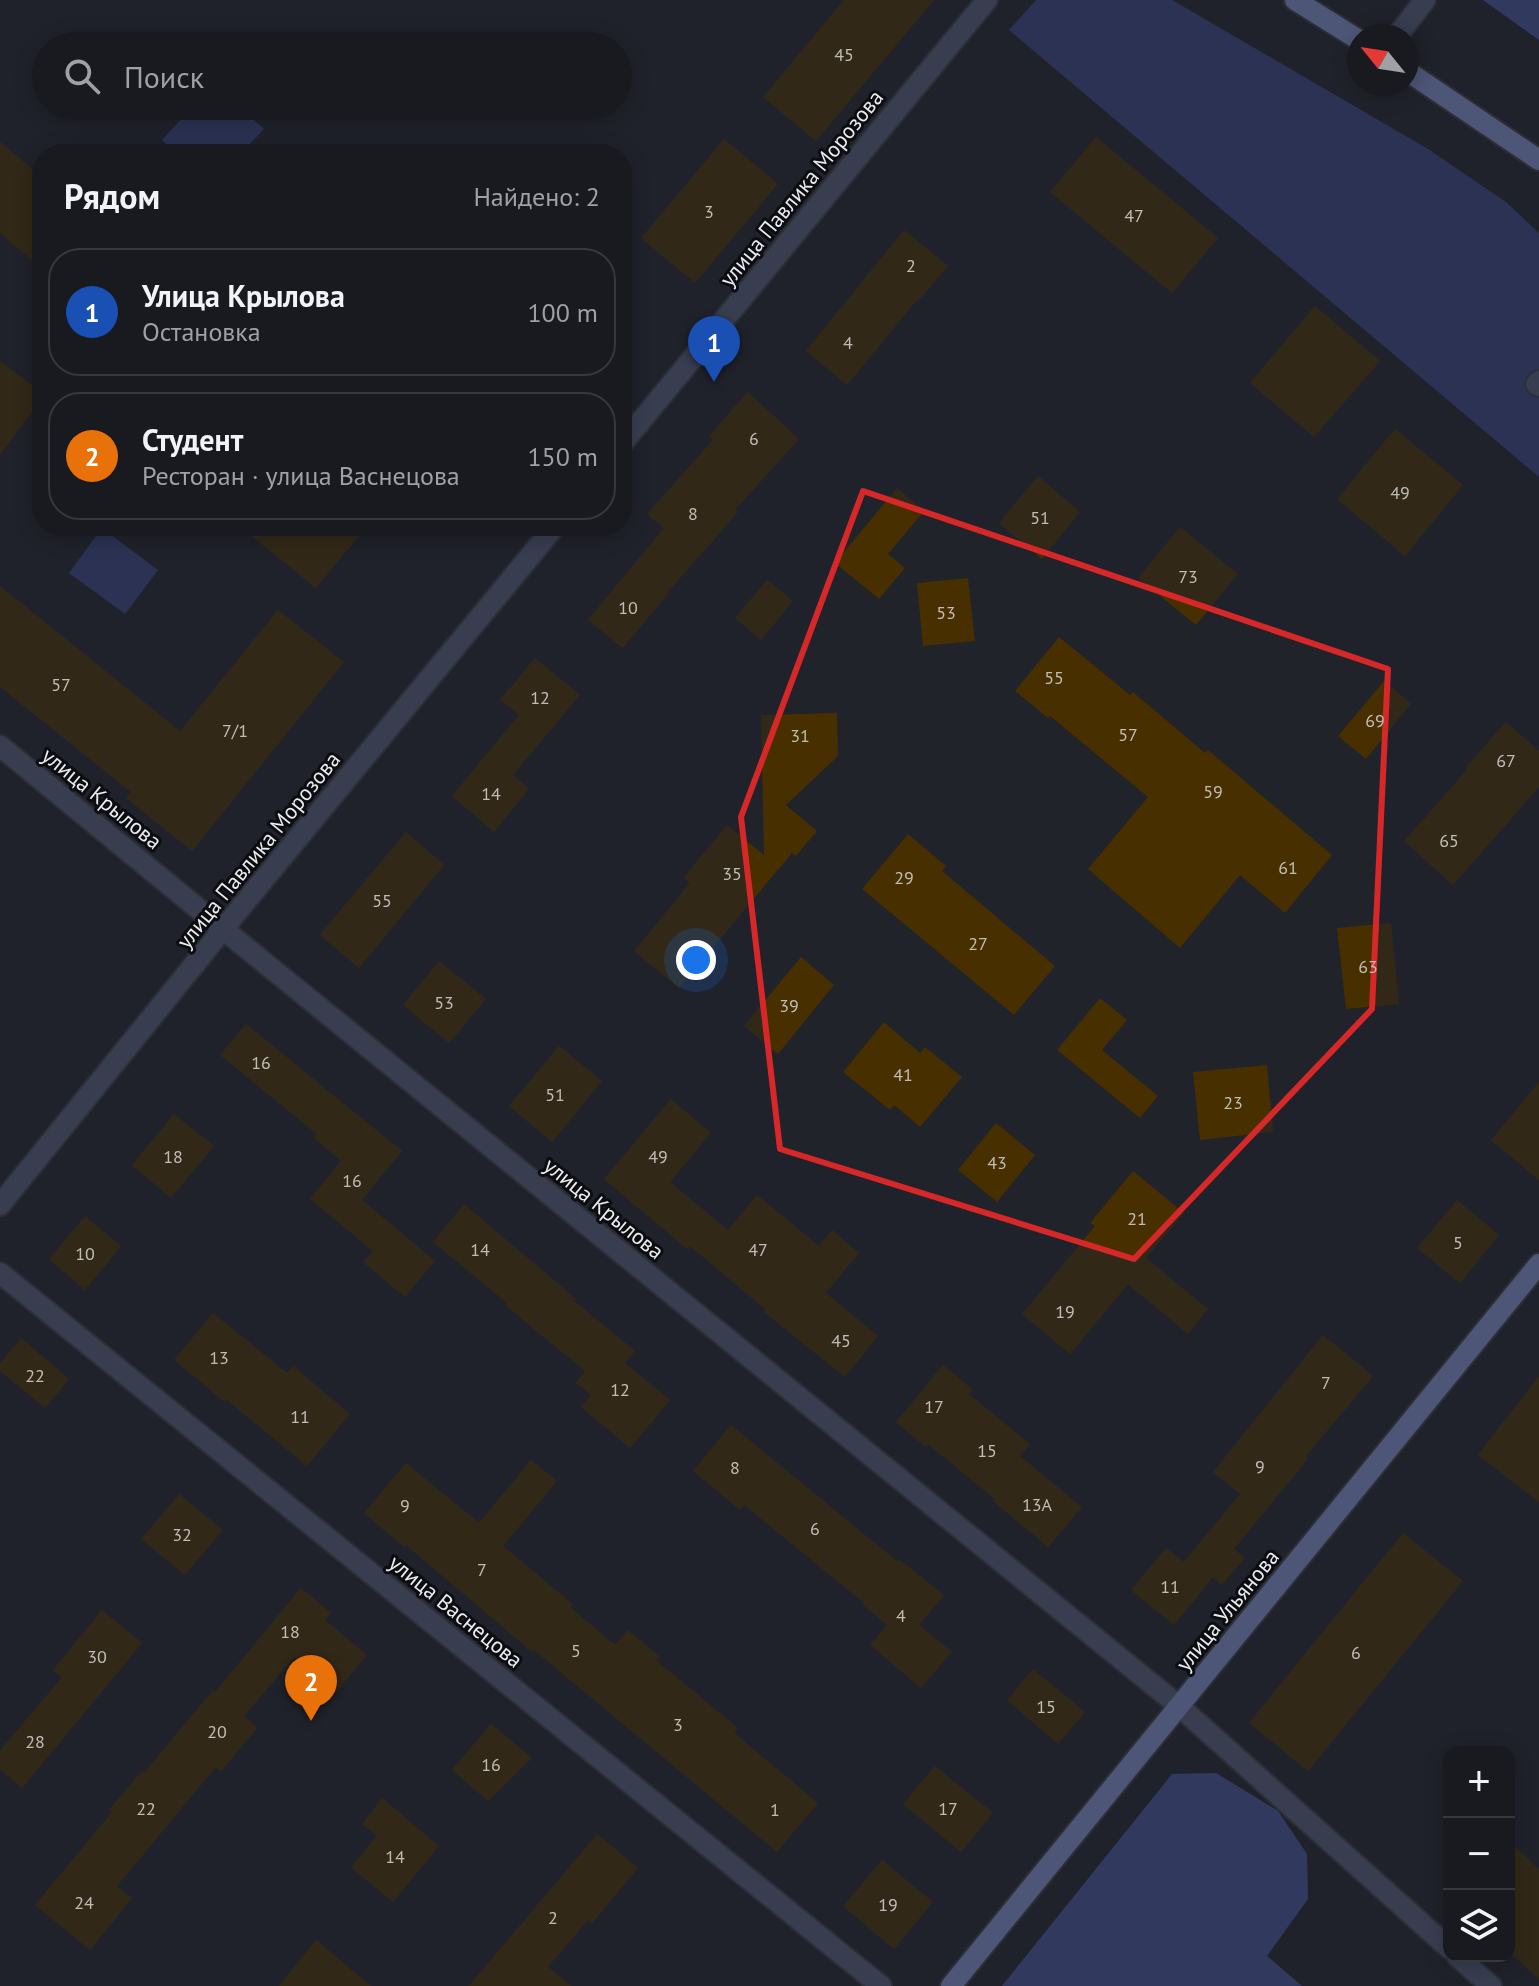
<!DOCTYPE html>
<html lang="ru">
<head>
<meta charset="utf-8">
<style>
	:root { --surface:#191a20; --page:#222329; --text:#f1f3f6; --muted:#9fa1a5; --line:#37383e; --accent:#e9ab38 }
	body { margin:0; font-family:"PT Sans",sans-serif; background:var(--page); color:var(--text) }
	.controls { position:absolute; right:24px; bottom:24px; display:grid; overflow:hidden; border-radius:16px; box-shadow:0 4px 20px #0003 }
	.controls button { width:72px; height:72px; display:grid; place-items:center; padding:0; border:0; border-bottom:2px solid var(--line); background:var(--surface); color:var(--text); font:40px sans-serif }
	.compass { position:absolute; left:1347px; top:24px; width:72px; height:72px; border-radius:50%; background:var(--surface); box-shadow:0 4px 20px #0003; rotate:300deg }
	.you { position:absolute; left:696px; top:960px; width:28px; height:28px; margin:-20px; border:6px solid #fff; border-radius:50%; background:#1a73e8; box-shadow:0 0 0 12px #1a73e833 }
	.badge { display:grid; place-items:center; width:52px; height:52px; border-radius:50%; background:var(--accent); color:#fff; font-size:26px; font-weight:700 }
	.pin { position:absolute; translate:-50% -66px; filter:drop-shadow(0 2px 4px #0008) }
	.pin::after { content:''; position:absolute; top:42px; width:28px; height:24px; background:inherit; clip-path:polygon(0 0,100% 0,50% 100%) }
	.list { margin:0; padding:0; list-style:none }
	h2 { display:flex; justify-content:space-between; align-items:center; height:104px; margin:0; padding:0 32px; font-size:34px }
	h2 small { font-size:26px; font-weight:400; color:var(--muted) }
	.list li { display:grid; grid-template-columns:52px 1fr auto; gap:24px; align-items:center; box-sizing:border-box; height:128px; margin:0 16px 16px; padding:0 16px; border:2px solid var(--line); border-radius:32px }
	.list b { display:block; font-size:30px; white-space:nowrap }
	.list p { margin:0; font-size:26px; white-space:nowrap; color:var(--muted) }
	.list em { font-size:26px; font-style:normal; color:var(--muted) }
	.icon { flex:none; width:44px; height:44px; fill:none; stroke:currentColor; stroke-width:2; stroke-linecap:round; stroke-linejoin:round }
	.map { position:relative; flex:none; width:1539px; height:1986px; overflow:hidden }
	.search { position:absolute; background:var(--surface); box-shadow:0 4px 20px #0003; left:32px; top:32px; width:600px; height:88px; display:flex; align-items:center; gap:20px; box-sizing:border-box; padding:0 28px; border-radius:44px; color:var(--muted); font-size:30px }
	.panel { position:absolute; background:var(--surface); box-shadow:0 4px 20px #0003; left:32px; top:144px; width:600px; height:392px; border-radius:32px }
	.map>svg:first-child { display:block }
	.green { fill:#384584 }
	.forest { fill:#47569c }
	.building { fill:#472f00 }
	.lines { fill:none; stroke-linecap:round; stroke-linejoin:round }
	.minor-casing { stroke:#3d3f47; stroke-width:24 }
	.major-casing { stroke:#3d3f47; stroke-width:24 }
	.minor { stroke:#555d7c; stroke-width:20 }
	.major { stroke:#8596d6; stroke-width:20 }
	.marked { fill:none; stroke:#d62828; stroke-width:6; stroke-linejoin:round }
	.labels { text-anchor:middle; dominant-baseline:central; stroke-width:6; stroke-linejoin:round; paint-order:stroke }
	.number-label { font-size:18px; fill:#c1bdb5 }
	.street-label { font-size:22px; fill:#eaecf1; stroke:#0c0d10 }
</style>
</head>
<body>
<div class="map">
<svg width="1539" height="1986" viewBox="0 0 1539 1986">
	<rect width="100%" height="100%" fill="#21232b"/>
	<path class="green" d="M1036 0H1172L1428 149 1506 202 1539 233V477L1009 30Z
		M193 106H239L264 129 240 154H177L162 140Z
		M102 528 158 570 125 614 69 573Z"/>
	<path class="forest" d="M1483 0H1539V40Z
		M1216 1773 1278 1811 1307 1854 1308 1899 1267 1956 1302 1986H1002L1172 1774Z"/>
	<path class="building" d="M844 0H934L816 141 763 97Z
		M1096 137 1218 238 1172 293 1050 192Z
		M724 139 778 184 695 283 641 238Z
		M0 142 42 177V269L0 233Z
		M904 230 948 266 918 301 917 300 847 385 806 351Z
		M1315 306 1380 361 1314 437 1250 383Z
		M0 361 42 393V398L0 455Z
		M748 392 799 439 735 510 738 512 667 593 668 594 623 648 588 620 664 528 647 514 713 440 709 436Z
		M1395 429 1463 485 1405 556 1337 499Z
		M1038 476 1080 512 1042 559 999 523Z
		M897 488 924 511 888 554 905 568 879 599 835 563Z
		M239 526H367L316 588Z
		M1180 527 1238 574 1196 625 1138 578Z
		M968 578 975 641 923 646 917 583Z
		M767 580 793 601 761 640 735 618Z
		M0 586 180 731 278 610 344 662 192 851 126 798 131 792 0 687Z
		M1059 637 1130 695 1133 692 1205 753 1208 750 1332 855 1285 913 1240 875 1180 948 1088 869 1148 797 1050 716 1048 718 1015 691Z
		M535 658 580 695 513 775 529 789 494 832 452 796 519 715 500 700Z
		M1384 681 1411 704 1366 759 1338 736Z
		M837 713 838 756 786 805 817 831 796 856 792 853 679 988 634 951 690 883 684 877 727 825 764 855 761 715Z
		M1506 722 1539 751V787L1453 885 1404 841 1467 770 1465 768Z
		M406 832 444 865 359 968 320 935Z
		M908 834 946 866 942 871 1055 966 1014 1015 862 889Z
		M1391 923 1399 1004 1346 1009 1337 928Z
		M801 957 834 985 778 1054 744 1026Z
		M439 961 486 999 449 1043 403 1005Z
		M1100 998 1127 1020 1102 1050 1158 1096 1140 1118 1057 1050Z
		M884 1022 920 1053 925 1047 962 1077 920 1127 894 1105 890 1110 843 1072Z
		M246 1024 402 1151 362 1200 435 1261 405 1297 363 1262 373 1251 310 1199 341 1161 314 1138 317 1134 220 1055Z
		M559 1046 602 1081 552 1142 509 1106Z
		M1267 1065 1273 1132 1200 1140 1193 1072Z
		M1539 1082V1180L1491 1140Z
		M671 1099 711 1133 670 1182 728 1230 757 1195 819 1246 832 1230 859 1253 826 1293 878 1336 845 1377 764 1312 766 1310 690 1246 687 1249 604 1179Z
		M174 1114 214 1146 171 1198 132 1165Z
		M996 1123 1035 1155 997 1202 958 1170Z
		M1133 1171 1184 1213 1146 1258 1208 1309 1188 1334 1128 1284 1070 1354 1022 1314 1095 1226 1090 1223Z
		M1457 1200 1499 1235 1460 1283 1417 1248Z
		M464 1204 576 1299 574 1301 635 1351 625 1363 670 1400 630 1448 581 1407 591 1395 576 1383 585 1371 505 1305 507 1303 433 1242Z
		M85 1216 121 1246 85 1290 49 1259Z
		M213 1313 287 1373 293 1366 350 1414 307 1466 227 1400 225 1402 174 1360Z
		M1323 1335 1373 1376 1305 1457 1308 1459 1234 1549 1245 1558 1222 1585 1213 1577 1174 1625 1131 1590 1166 1548 1184 1562 1240 1494 1213 1472Z
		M21 1338 69 1379 45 1408 0 1371V1363Z
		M943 1365 973 1390 969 1394 1030 1444 1020 1456 1082 1507 1048 1547 993 1501 995 1499 928 1444 926 1447 896 1422Z
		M1539 1376V1502L1478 1455Z
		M731 1425 898 1562 900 1560 944 1595 919 1625 952 1652 921 1688 870 1645 887 1625 863 1605 864 1603 744 1505 740 1510 693 1471Z
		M531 1460 557 1481 503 1546 573 1604 570 1607 615 1645 628 1630 660 1657 657 1661 738 1728 734 1733 818 1803 777 1852 534 1650 532 1652 406 1545 404 1547 364 1513 406 1463 479 1523Z
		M179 1494 223 1530 185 1575 141 1539Z
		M1403 1533 1463 1581 1308 1771 1249 1723Z
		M301 1588 331 1613 325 1620 367 1655 336 1692 294 1657 244 1716 257 1728 221 1771 216 1767 117 1886 132 1898 90 1950 35 1905 112 1812 109 1810 142 1771 144 1773 213 1690 215 1692Z
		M102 1610 142 1643 22 1788 0 1769V1751L62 1677 53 1670Z
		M1033 1669 1085 1712 1058 1744 1007 1700Z
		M491 1724 532 1758 488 1801 452 1770Z
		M935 1766 993 1813 961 1852 903 1804Z
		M382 1798 439 1846 393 1902 351 1867 377 1836 362 1824Z
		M597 1834 638 1868 592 1923 588 1920 548 1967 571 1986H469Z
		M1509 1841 1539 1869V1979L1509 1952Z
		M882 1860 933 1902 894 1949 843 1906Z
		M316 1940 371 1986H279Z"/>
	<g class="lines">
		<defs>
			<path id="minor" d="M1397 36 1425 0
				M1539 381 1536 384 1539 386
				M622 444 987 0
				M0 746 223 929 1179 1706 1449 1948
				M0 1205 223 929 555 526
				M0 1273 881 1986
				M1457 1956 1491 1986"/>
			<path id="major" d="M1295 0 1359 40
				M1407 71 1539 160
				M951 1986 1539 1264"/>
		</defs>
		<use href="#minor" class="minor-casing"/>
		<use href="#major" class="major-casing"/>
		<use href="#minor" class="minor"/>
		<use href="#major" class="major"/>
	</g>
	<path d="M0 0H1539V1986H0ZM863 491 1388 669 1372 1009 1134 1259 780 1149 741 817Z" fill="#21232b" fill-opacity=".55" fill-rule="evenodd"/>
	<path class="marked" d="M863 491 1388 669 1372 1009 1134 1259 780 1149 741 817Z"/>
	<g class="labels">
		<g class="number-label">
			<text x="844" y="54">45</text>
			<text x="709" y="211">3</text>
			<text x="1134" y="215">47</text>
			<text x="911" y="265">2</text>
			<text x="848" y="342">4</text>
			<text x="754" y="438">6</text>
			<text x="1400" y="492">49</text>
			<text x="693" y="513">8</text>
			<text x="1040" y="517">51</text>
			<text x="1188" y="576">73</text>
			<text x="628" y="607">10</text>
			<text x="946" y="612">53</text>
			<text x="1054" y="677">55</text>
			<text x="61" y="684">57</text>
			<text x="540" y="697">12</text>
			<text x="1375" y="720">69</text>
			<text x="235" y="730">7/1</text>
			<text x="1128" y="734">57</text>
			<text x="800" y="735">31</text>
			<text x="1506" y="760">67</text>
			<text x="1213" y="791">59</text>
			<text x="491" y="793">14</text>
			<text x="1449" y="840">65</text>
			<text x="1288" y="867">61</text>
			<text x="732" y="873">35</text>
			<text x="904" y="877">29</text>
			<text x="382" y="900">55</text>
			<text x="978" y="943">27</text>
			<text x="1368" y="966">63</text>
			<text x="444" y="1002">53</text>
			<text x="789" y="1005">39</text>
			<text x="261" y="1062">16</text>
			<text x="903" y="1074">41</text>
			<text x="555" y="1094">51</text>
			<text x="1233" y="1102">23</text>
			<text x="173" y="1156">18</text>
			<text x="658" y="1156">49</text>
			<text x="997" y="1162">43</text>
			<text x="352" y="1180">16</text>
			<text x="1137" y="1218">21</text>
			<text x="1458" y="1242">5</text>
			<text x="480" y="1249">14</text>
			<text x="758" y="1249">47</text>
			<text x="85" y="1253">10</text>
			<text x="1065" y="1311">19</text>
			<text x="841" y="1340">45</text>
			<text x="219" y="1357">13</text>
			<text x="35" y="1375">22</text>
			<text x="1326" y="1382">7</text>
			<text x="620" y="1389">12</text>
			<text x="934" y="1406">17</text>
			<text x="300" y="1416">11</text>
			<text x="987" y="1450">15</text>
			<text x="1260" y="1466">9</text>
			<text x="735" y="1467">8</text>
			<text x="1037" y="1504">13А</text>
			<text x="405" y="1505">9</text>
			<text x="815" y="1528">6</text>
			<text x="182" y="1534">32</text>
			<text x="482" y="1569">7</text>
			<text x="1170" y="1586">11</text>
			<text x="901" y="1615">4</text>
			<text x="290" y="1631">18</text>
			<text x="576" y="1650">5</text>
			<text x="1356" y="1652">6</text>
			<text x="97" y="1656">30</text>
			<text x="1046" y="1706">15</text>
			<text x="678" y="1724">3</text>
			<text x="217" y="1731">20</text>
			<text x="35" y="1741">28</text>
			<text x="491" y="1764">16</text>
			<text x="146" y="1808">22</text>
			<text x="948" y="1808">17</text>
			<text x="775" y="1809">1</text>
			<text x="395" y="1856">14</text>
			<text x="84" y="1902">24</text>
			<text x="888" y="1904">19</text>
			<text x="553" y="1917">2</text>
		</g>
		<g class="street-label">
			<text transform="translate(801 188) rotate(-51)">улица Павлика Морозова</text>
			<text transform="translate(102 798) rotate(39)">улица Крылова</text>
			<text transform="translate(258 850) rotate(-51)">улица Павлика Морозова</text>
			<text transform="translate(604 1208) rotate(39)">улица Крылова</text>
			<text transform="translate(1227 1610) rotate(-51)">улица Ульянова</text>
			<text transform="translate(456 1611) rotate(39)">улица Васнецова</text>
		</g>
	</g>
</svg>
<div class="controls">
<button>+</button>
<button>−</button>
<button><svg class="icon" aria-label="layers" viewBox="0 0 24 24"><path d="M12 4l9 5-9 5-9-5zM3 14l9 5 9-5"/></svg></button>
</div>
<svg class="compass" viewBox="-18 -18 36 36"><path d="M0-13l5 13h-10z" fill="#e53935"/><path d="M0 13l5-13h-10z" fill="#9fa1a5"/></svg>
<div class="you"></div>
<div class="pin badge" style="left:714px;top:382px;background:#1a4fb4">1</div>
<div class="pin badge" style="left:311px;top:1721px;background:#e8710a">2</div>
<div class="search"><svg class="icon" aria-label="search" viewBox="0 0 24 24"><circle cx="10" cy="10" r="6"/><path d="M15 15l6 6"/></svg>Поиск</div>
<section class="panel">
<h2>Рядом<small>Найдено: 2</small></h2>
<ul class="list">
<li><span class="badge" style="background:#1a4fb4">1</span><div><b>Улица Крылова</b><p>Остановка</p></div><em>100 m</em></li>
<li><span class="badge" style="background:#e8710a">2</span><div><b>Студент</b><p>Ресторан · улица Васнецова</p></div><em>150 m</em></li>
</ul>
</section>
</div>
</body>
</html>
